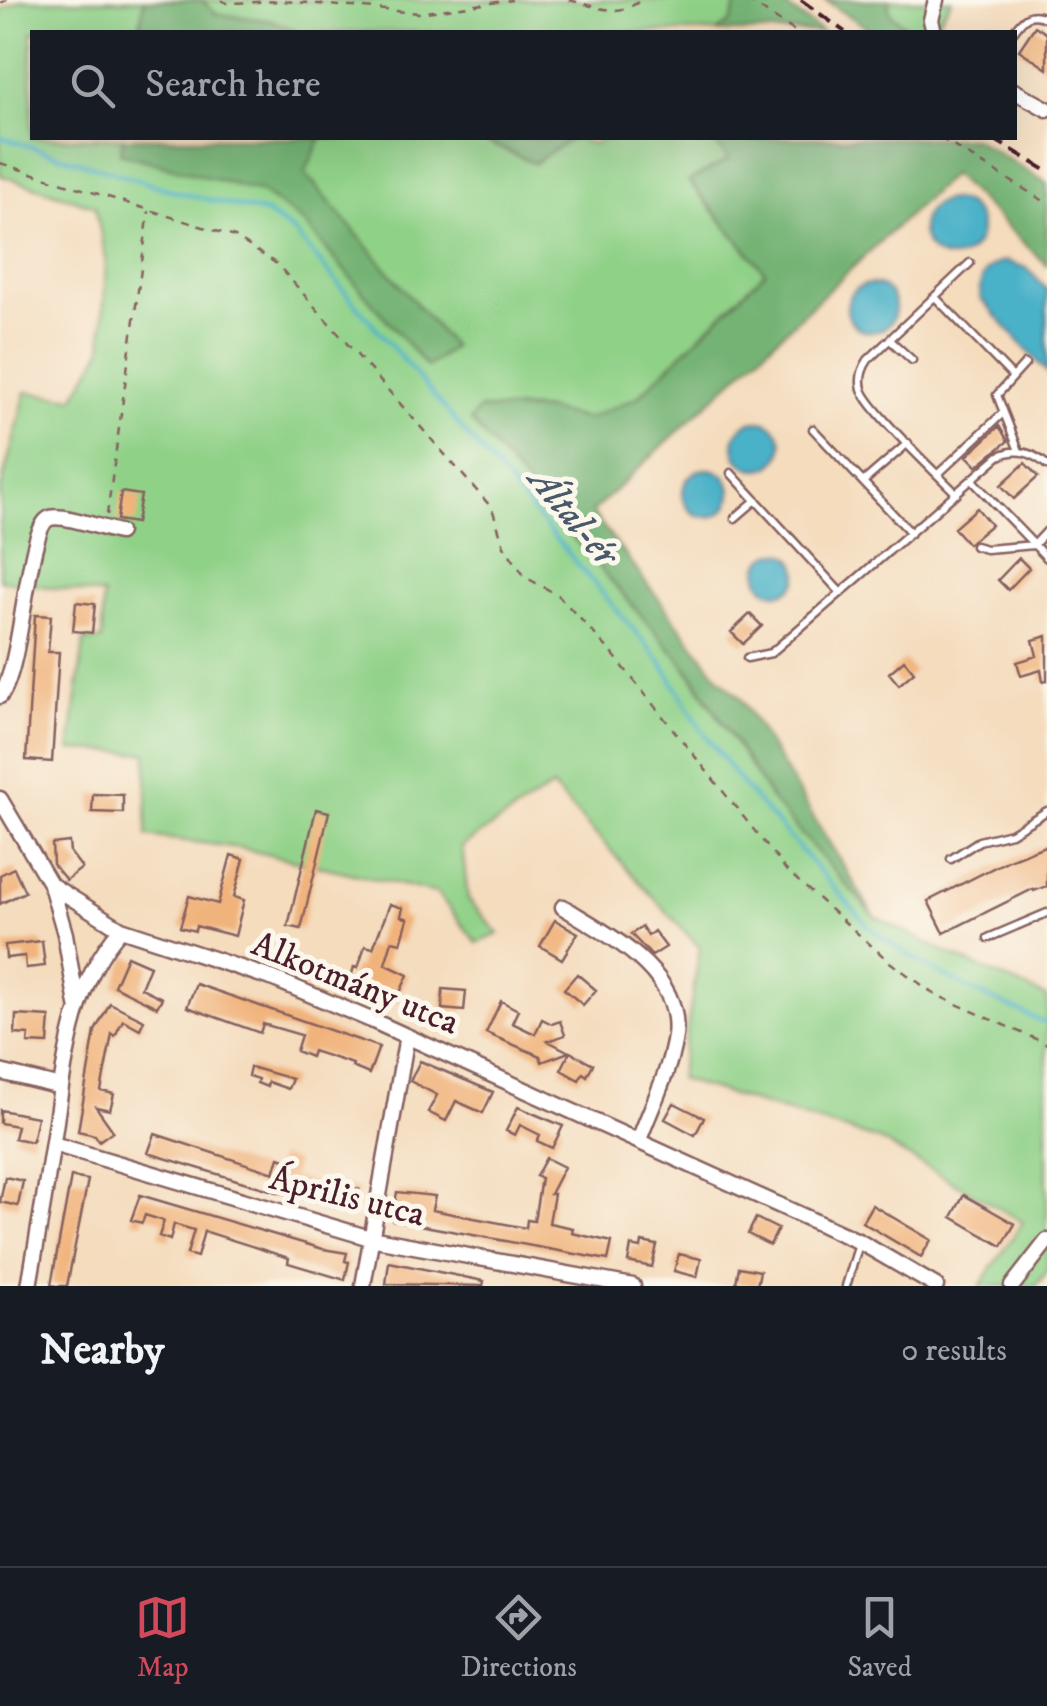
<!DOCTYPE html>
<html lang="en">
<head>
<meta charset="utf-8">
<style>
	:root { --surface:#171b24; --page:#20242c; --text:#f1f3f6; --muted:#9ea1a6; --line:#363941; --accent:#d1495b }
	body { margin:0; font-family:"IM FELL DW Pica",serif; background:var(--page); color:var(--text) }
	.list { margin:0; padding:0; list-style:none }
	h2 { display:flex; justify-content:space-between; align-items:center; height:130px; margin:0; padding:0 40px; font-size:42px }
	h2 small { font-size:32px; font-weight:400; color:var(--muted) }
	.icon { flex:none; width:55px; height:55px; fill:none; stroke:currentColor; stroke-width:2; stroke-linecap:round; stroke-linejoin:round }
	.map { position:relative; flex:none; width:1047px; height:1286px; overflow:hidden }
	.search { position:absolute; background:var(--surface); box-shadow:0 10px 40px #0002; left:30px; right:30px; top:30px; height:110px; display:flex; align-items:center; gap:25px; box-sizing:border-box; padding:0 35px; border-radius:0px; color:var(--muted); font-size:38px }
	.sheet { height:280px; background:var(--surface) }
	nav { display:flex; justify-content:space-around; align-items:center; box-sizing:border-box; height:140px; border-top:2px solid var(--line); background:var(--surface); font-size:28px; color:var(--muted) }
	nav a { display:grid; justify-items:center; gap:5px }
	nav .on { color:var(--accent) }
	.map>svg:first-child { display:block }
	.green { fill:#90d188; stroke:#6d785a; stroke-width:2.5 }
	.forest { fill:#74b374; stroke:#5f6950; stroke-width:2.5 }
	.water { fill:#49b1c8; stroke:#4a687a; stroke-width:2.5 }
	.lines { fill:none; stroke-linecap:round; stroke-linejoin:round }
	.stream { stroke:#49b1c8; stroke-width:4 }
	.building { fill:#f1b37c }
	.lane-casing { stroke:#86615e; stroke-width:11 }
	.street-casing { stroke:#86615e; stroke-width:19 }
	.path { stroke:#86615e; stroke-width:2.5; stroke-dasharray:8 8; stroke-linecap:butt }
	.lane { stroke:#fff; stroke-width:6 }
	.street { stroke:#fff; stroke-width:14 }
	.rail { stroke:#4a1f2b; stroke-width:4; stroke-dasharray:15 8; stroke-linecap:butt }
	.labels { text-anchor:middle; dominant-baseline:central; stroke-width:10; stroke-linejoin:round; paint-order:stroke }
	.street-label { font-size:35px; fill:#4a1f2b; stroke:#fbf7ec }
	.water-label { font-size:38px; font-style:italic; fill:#4a596a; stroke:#fbf7ec }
</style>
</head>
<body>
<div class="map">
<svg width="1047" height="1286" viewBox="0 0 1047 1286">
	<rect width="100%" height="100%" fill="#fbf7ec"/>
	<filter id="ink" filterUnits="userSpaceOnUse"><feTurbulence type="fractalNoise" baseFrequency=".01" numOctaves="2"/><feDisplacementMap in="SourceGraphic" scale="20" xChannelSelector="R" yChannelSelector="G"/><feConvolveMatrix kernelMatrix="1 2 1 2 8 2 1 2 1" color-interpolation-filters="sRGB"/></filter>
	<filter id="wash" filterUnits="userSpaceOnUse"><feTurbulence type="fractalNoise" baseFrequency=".0048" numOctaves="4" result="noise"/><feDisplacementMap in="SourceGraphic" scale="40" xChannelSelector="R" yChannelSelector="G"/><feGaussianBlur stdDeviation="2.25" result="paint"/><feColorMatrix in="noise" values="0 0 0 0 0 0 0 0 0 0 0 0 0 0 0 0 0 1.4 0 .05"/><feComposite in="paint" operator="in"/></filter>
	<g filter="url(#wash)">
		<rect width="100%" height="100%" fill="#f4dcbd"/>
		<path class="green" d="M21 0H144L139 32H32V138H123L121 153 261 192 304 222 427 366 452 347 304 173 321 138H478L534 163 572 138 594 144 603 138H710L730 159 689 182 765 272 638 397 587 419 548 410 518 408 774 803 874 916 953 956 1047 997V1271L1036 1286H980L1023 1222 879 1140 679 1079 700 948 552 787 462 846 468 899 499 934 477 943 437 893 240 848 147 836V753L70 750 84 641 102 640 103 595 0 580V492L26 392 74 398 102 350 106 259 95 206 0 175V10Z
			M202 0H738L731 22 717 32H298L273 21 215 14Z
			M891 0H952L931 32H901L905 26 891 14 888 6Z"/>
		<path class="forest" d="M144 0H202L216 14 273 21 298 32H139Z
			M738 0H777L822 32H717L731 22Z
			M825 0H891L888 6 891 14 905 26 901 32H874Z
			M123 138H321L305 173 453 347 427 367 303 222 261 192 120 153Z
			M478 138H572L534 163Z
			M710 138H973L1047 183V265L952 174 592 512 720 679 740 697 874 916 774 803 689 670 470 420 480 409 548 410 587 419 638 397 765 272 689 181 729 159Z"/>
		<path class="water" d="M922 229a29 29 0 1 1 58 0a29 29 0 1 1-58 0Z
			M1005 261 1027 268 1047 290V372L981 299C977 279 986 266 1005 261Z
			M847 308a24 24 0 1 1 48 0a24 24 0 1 1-48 0Z
			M734 445a24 24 0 1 1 48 0a24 24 0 1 1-48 0Z
			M683 493a24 24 0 1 1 48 0a24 24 0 1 1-48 0Z
			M758 573a20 20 0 1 1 40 0a20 20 0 1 1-40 0Z"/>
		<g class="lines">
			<path class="stream" d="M0 137 180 193 266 213 294 232 662 663 701 729 742 784 870 928C921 968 987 999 1047 1023"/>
		</g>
		<g id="blocks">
			<path class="building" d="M1035 26 1047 34V69L1019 50Z
				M999 426 1008 441 977 466 967 456Z
				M1025 463 1038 477 1014 499 1001 485Z
				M121 492 141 495 136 523 117 520Z
				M977 508 991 525 968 544 954 528Z
				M1019 558 1029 568 1008 590 998 580Z
				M76 602 95 604 92 633 73 631Z
				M750 614 762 626 743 644 731 632Z
				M35 615 51 616 48 652H59L52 762 26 760Z
				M1047 636V681L1043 682 1041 670 1021 676 1017 662 1037 656 1033 640Z
				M904 660 914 672 899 685 889 673Z
				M93 794 123 795V813L92 812Z
				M316 809 329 812 301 929 288 926Z
				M69 842 70 852 82 868 66 880 53 864 52 844Z
				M1047 845V886L1034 891 1033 889 944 933 928 901 1009 860Z
				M231 855 244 859 234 897 244 900 235 936 196 926 195 931 180 927 189 896 218 904Z
				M14 868 25 892 0 904V875Z
				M390 904 403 908 401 916 408 919 401 943 392 941 385 964 408 975 396 1001 387 996 389 991 350 980 354 967 358 968 365 946 373 948Z
				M555 920 578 933 562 959 540 946Z
				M642 927 648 936 654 931 666 947 652 956 631 934Z
				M42 941 45 966 26 968 25 956 6 958 5 945Z
				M127 956 150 966 141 988 162 998 157 1007 114 986Z
				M577 974 596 990 583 1005 564 989Z
				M196 984 379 1047 369 1074 352 1067 353 1064 313 1051 311 1057 296 1051 301 1035 263 1024 260 1033 187 1007Z
				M443 989 466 991 464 1011 442 1009Z
				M501 1001 518 1010 512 1023 535 1034 542 1019 552 1024 560 1021 565 1035 548 1041 569 1052 542 1062 540 1056 486 1033Z
				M110 1003 144 1020 140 1029 123 1020 115 1036 112 1034 101 1091 114 1094 110 1110 96 1107 113 1131 99 1141 95 1135 78 1131 95 1031Z
				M16 1015 50 1017 48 1044 28 1043 29 1035 15 1034Z
				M570 1052 593 1064 587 1076 583 1073 579 1080 561 1070Z
				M420 1061 493 1092 483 1113 456 1101 446 1121 428 1112 437 1095 410 1081Z
				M250 1067 292 1079 288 1089 268 1082 267 1087 257 1083 258 1079 248 1076Z
				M674 1103 704 1118 695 1135 665 1119Z
				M518 1107 563 1126 552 1148 537 1141 540 1135 520 1125 515 1135 506 1131Z
				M0 1110 37 1117 32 1142 14 1138 17 1126 0 1123Z
				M155 1134 274 1173 279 1157 296 1162 292 1177 340 1189 341 1184 359 1189 353 1211 270 1190 148 1153Z
				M546 1158 564 1167 550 1194H554L549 1223 573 1228 572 1233 612 1242 608 1260 392 1220 397 1192 435 1196 432 1210 526 1228 527 1220 534 1221 541 1178 536 1176Z
				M5 1177 23 1181 18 1206 0 1202Z
				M71 1177 88 1180 67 1286H56L51 1285Z
				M140 1195 323 1249 347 1253 345 1261 349 1262 345 1280 288 1263 289 1258 204 1231 197 1257 187 1254 194 1230 174 1224 170 1240 159 1236 164 1221 145 1215 142 1223 131 1220Z
				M964 1195 1015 1224 1002 1246 952 1217Z
				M872 1205 931 1240 921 1257 862 1222Z
				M756 1218 778 1229 770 1245 748 1234Z
				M642 1242 657 1245 652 1267 628 1262 631 1246 641 1248Z
				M679 1254 701 1259 697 1277 674 1271Z
				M389 1262 484 1281 483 1286 386 1284Z
				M739 1267 760 1271 757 1286 736 1283Z"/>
		</g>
	</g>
	<g filter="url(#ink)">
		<use href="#blocks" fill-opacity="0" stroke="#86615e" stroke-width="2.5"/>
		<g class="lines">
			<defs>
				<path id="lane" d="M1013 32C1023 18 1030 10 1047 19
					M935 297 1013 377
					M890 340 912 360
					M813 429 911 533
					M1019 451 997 395 1025 364
					M731 473 841 593
					M938 474 1003 413
					M972 480 1047 558
					M863 482 908 443
					M957 494C939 476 867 408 862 389 859 378 862 369 868 360L970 263
					M735 518 756 500
					M975 546 986 549 1034 545 1047 531
					M747 658 771 653 999 456C1017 447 1032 452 1047 465
					M951 859 979 841 1011 833 1047 811
					M988 938 1047 913
					M846 1286 859 1244"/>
				<path id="street" d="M934 32 931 20 936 0
					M1014 91 1047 109
					M0 696C24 665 26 526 50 518 64 514 104 529 119 532
					M0 799 51 885 65 934 77 1005
					M51 885 121 929 274 979 371 1020 860 1242 936 1286
					M563 907C608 935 683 972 675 1036 670 1071 651 1107 639 1140
					M0 1072 61 1087
					M53 1144 370 1238 633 1286
					M29 1286C37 1240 45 1194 52 1148 64 1074 68 988 121 929
					M363 1286 407 1036
					M1012 1286 1047 1241"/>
			</defs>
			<use href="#lane" class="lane-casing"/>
			<use href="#street" class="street-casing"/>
			<path class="path" d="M221 0 227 3 285 1 419 13 512 0
				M569 0C597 6 616 19 641 0
				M747 0 796 32
				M0 3 7 0
				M940 138 1047 203
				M0 163 235 237 277 264 492 508 504 546 525 577 558 595 612 653 786 870 891 963 936 995 1047 1044
				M107 515 149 211"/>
			<use href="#lane" class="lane"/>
			<use href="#street" class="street"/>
			<path class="rail" d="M801 0 845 32
				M992 138 1047 171"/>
		</g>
	</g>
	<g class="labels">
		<g class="street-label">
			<text transform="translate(355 984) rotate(22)">Alkotmány utca</text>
			<text transform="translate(347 1197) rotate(14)">Április utca</text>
		</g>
		<g class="water-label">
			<text transform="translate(573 517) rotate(50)">Által-ér</text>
		</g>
	</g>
</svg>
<div class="search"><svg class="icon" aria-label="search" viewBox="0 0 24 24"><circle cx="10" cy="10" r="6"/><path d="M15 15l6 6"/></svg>Search here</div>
</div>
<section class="sheet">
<h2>Nearby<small>0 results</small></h2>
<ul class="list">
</ul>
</section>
<nav>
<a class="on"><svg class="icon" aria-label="map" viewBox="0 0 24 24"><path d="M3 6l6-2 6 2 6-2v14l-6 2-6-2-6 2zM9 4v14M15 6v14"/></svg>Map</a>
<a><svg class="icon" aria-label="directions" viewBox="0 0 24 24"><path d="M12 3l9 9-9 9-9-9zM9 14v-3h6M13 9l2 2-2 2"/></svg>Directions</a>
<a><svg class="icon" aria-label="saved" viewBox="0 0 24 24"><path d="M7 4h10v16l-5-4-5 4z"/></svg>Saved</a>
</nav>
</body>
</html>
